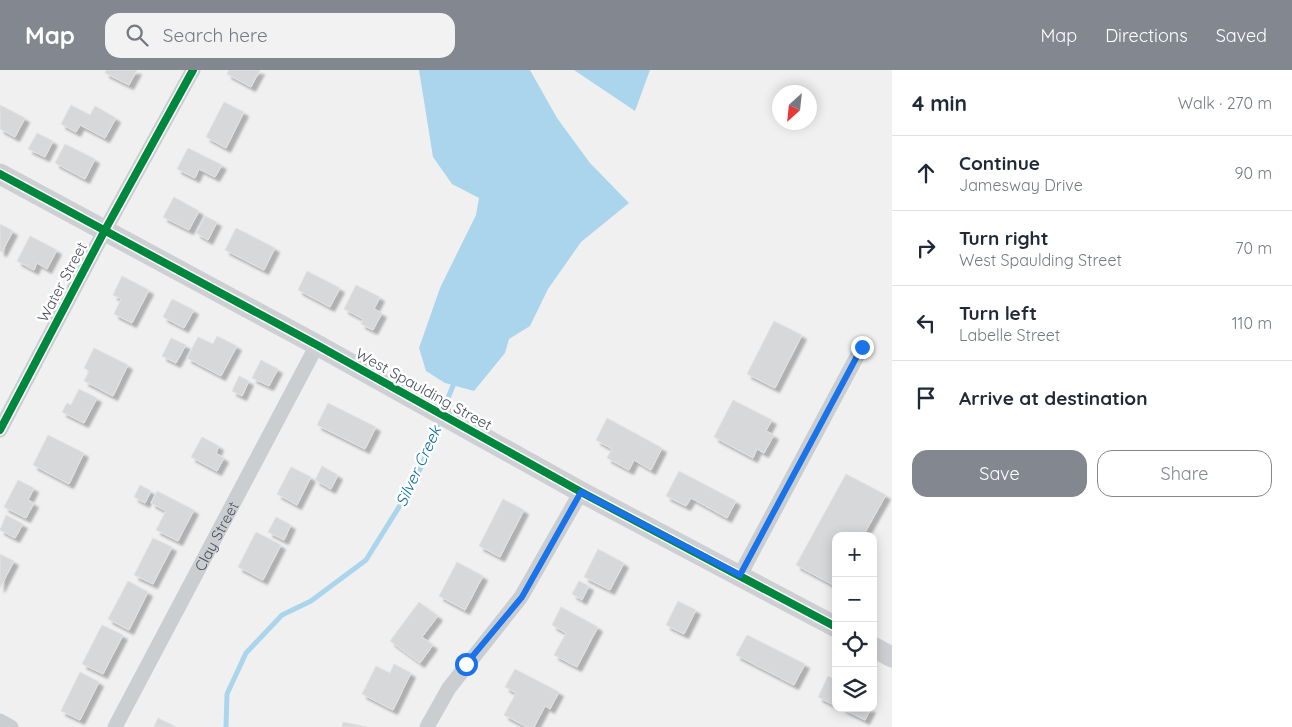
<!DOCTYPE html>
<html lang="en">
<head>
<meta charset="utf-8">
<style>
	:root { --surface:#fff; --page:#f2f2f3; --text:#1f2937; --muted:#747a83; --line:#e0e1e3; --accent:#828790 }
	body { margin:0; font-family:Quicksand,sans-serif; background:var(--page); color:var(--text) }
	.controls { position:absolute; right:15px; bottom:15px; display:grid; overflow:hidden; border-radius:10px; box-shadow:0 2px 12px #0003 }
	.controls button { width:45px; height:45px; display:grid; place-items:center; padding:0; border:0; border-bottom:1px solid var(--line); background:var(--surface); color:var(--text); font:25px sans-serif }
	.compass { position:absolute; left:772px; top:15px; width:45px; height:45px; border-radius:50%; background:var(--surface); box-shadow:0 2px 12px #0003; rotate:207deg }
	.stop { position:absolute; width:15px; height:15px; margin:-11px; border:4px solid #1a73e8; border-radius:50%; background:#fff }
	.stop.end { background:#1a73e8; border-color:#fff; box-shadow:0 1px 5px #0008 }
	.list { margin:0; padding:0; list-style:none }
	h2 { display:flex; justify-content:space-between; align-items:center; height:65px; margin:0; padding:0 20px; font-size:21px }
	h2 small { font-size:16px; font-weight:400; color:var(--muted) }
	.list li { display:grid; grid-template-columns:32px 1fr auto; gap:15px; align-items:center; box-sizing:border-box; height:75px; padding:0 20px; border-top:1px solid var(--line) }
	.list b { display:block; font-size:19px; white-space:nowrap }
	.list p { margin:0; font-size:16px; white-space:nowrap; color:var(--muted) }
	.list em { font-size:16px; font-style:normal; color:var(--muted) }
	.actions { display:flex; gap:10px; padding:15px 20px }
	.actions a { flex:1; padding:11px 0; border:1px solid var(--accent); border-radius:15px; text-align:center; font-size:18px; color:var(--accent) }
	.actions .main { background:var(--accent); color:#fff }
	.icon { flex:none; width:28px; height:28px; fill:none; stroke:currentColor; stroke-width:2; stroke-linecap:round; stroke-linejoin:round }
	.map { position:relative; flex:none; width:892px; height:657px; overflow:hidden }
	header { display:flex; align-items:center; gap:30px; box-sizing:border-box; height:70px; padding:0 25px; background:var(--accent); color:#fff }
	header strong { font-size:24px }
	nav { display:flex; gap:28px; margin-inline-start:auto; font-size:18px }
	.search { width:350px; height:45px; background:var(--page); display:flex; align-items:center; gap:12px; box-sizing:border-box; padding:0 18px; border-radius:15px; color:var(--muted); font-size:19px }
	main { display:flex }
	aside { flex:1; background:var(--surface) }
	.map>svg:first-child { display:block }
	.water { fill:#aad5ec }
	.lines { fill:none; stroke-linecap:round; stroke-linejoin:round }
	.stream { stroke:#aad5ec; stroke-width:5 }
	.building { fill:#d7d8da; stroke:#e1e2e3; filter:url(#shadow) }
	.street { stroke:#cbced1; stroke-width:15 }
	.secondary { stroke:#cdcfd2; stroke-width:21 }
	.cycleway-casing { stroke:#fff; stroke-width:11 }
	.cycleway { stroke:#00873e; stroke-width:8 }
	.route { stroke:#1a73e8; stroke-width:6 }
	.labels { text-anchor:middle; dominant-baseline:central; stroke-width:5; stroke-linejoin:round; paint-order:stroke }
	.street-label { font-size:15px; fill:#474f5c; stroke:#fff }
	.water-label { font-size:16px; font-style:italic; fill:#0f71a7; stroke:#fff }
</style>
</head>
<body>
<header>
<strong>Map</strong>
<div class="search"><svg class="icon" aria-label="search" viewBox="0 0 24 24"><circle cx="10" cy="10" r="6"/><path d="M15 15l6 6"/></svg>Search here</div>
<nav><a>Map</a><a>Directions</a><a>Saved</a></nav>
</header>
<main>
<div class="map">
<svg width="892" height="657" viewBox="0 0 892 657">
	<defs>
		<filter id="shadow"><feDropShadow dx="4.5" dy="4.5" stdDeviation="1" flood-color="#0004"/></filter>
	</defs>
	<rect width="100%" height="100%" fill="#f0f0f0"/>
	<path class="water" d="M419 0H530L557 48 590 93 629 133 581 172 548 219 530 256 509 269 505 283 474 321 445 313 426 301 419 278 440 218 476 145 479 128 452 114 433 87Z
		M574 0H650L635 41Z"/>
	<g class="lines">
		<path class="stream" d="M443 340 455 311
			M226 657 227 624 246 583 282 545 311 531 366 490 404 429 421 397 440 348"/>
	</g>
	<path class="building" d="M106 0H137L129 15 105 3Z
		M229 0H260L251 17 227 4Z
		M224 32 244 42 226 78 206 67Z
		M0 35 25 48 15 67 0 59Z
		M71 35 90 45 95 36 116 48 105 68 80 55 76 62 61 54Z
		M37 63 53 71 45 87 28 79Z
		M65 74 95 89 85 109 55 93Z
		M188 78 222 95 215 107 199 99 195 108 177 99Z
		M174 127 199 141 189 160 163 147Z
		M205 146 217 152 208 170 196 163Z
		M0 154 13 161 2 182 0 181Z
		M236 158 275 178 264 200 225 180Z
		M30 166 57 180 47 199 37 193 34 200 17 191Z
		M307 201 340 218 330 237 298 220Z
		M122 206 149 220 132 253 114 244 121 229 113 225Z
		M356 215 380 227 374 239 382 243 373 260 361 254 363 249 344 239Z
		M172 229 194 240 184 258 163 247Z
		M774 251 802 265 775 318 747 304Z
		M217 266 237 276 221 306 187 288 198 267 213 274Z
		M171 268 186 275 176 293 162 286Z
		M94 278 128 295 113 326 84 311 89 301 84 298Z
		M261 290 278 299 269 316 252 308Z
		M239 306 249 311 242 326 232 321Z
		M79 319 97 328 84 353 62 342 67 333 71 335Z
		M733 330 772 350 766 361 774 365 764 383 757 379 753 388 714 367Z
		M328 333 376 357 365 379 317 355Z
		M607 348 662 378 651 400 634 390 629 400 607 388 612 379 596 370Z
		M48 365 84 383 69 414 33 395Z
		M202 367 219 376 216 383 224 388 217 401 191 387Z
		M322 396 338 405 331 419 315 410Z
		M291 397 311 407 297 435 277 424Z
		M679 401 736 431 727 448 691 428 686 436 666 426Z
		M846 404 886 425 863 466H836L835 516 796 495Z
		M18 410 34 418 28 430 34 433 26 448 4 437Z
		M140 415 151 421 145 433 134 427Z
		M157 421 194 440 178 471 156 460 166 441 151 433Z
		M503 429 524 440 500 487 479 476Z
		M6 445 23 454 15 468 0 460Z
		M276 447 291 455 284 470 268 462Z
		M256 462 281 475 263 510 238 497Z
		M153 468 172 477 153 514 134 505Z
		M598 479 624 493 610 520 584 507Z
		M0 484 14 491 0 518Z
		M457 492 483 506 465 540 439 526Z
		M128 511 148 522 129 560 108 549Z
		M579 511 589 516 582 530 572 524Z
		M678 531 696 540 684 564 666 555Z
		M419 532 438 546 422 567 433 575 420 593 390 571Z
		M561 537 598 557 577 597 554 585 566 563 552 555Z
		M102 555 123 565 103 604 82 594Z
		M747 565 805 594 794 615 736 585Z
		M394 594 411 603 393 640 362 624 376 596 390 603Z
		M515 599 559 622 550 639 545 636 534 657H527L504 645 516 623 505 617Z
		M80 602 99 612 80 650 61 641Z
		M828 606 836 610V636L818 627Z
		M841 638H871L865 650Z
		M158 648 176 657H154Z
		M343 652 367 657H342Z"/>
	<g class="lines">
		<g class="street">
			<path d="M0 360 105 160 193 0"/>
			<path d="M740 505 862 277"/>
			<path d="M0 651 11 657"/>
			<path id="s1" d="M115 657 317 275"/>
			<path d="M427 657 449 618 521 527 581 422"/>
		</g>
		<path class="secondary" d="M0 104 317 275 581 422 836 557
			M873 577 892 587"/>
		<defs>
			<path id="cycleway" d="M0 104 317 275 581 422 836 557
				M0 360 105 160 193 0"/>
		</defs>
		<use href="#cycleway" class="cycleway-casing"/>
		<use href="#cycleway" class="cycleway"/>
	</g>
	<g class="lines">
		<path class="route" d="M466 594 522 527 581 422 740 505 862 277"/>
	</g>
	<g class="labels">
		<g class="street-label">
			<text transform="translate(62 212) rotate(-62)">Water Street</text>
			<text transform="translate(424 319) rotate(29)">West Spaulding Street</text>
			<text stroke="none"><textPath href="#s1" startOffset="216">Clay Street</textPath></text>
		</g>
		<g class="water-label">
			<text transform="translate(418 396) rotate(-65)">Silver Creek</text>
		</g>
	</g>
</svg>
<div class="controls">
<button>+</button>
<button>−</button>
<button><svg class="icon" aria-label="locate" viewBox="0 0 24 24"><circle cx="12" cy="12" r="6"/><path d="M12 2v4M12 18v4M2 12h4M18 12h4"/></svg></button>
<button><svg class="icon" aria-label="layers" viewBox="0 0 24 24"><path d="M12 4l9 5-9 5-9-5zM3 14l9 5 9-5"/></svg></button>
</div>
<svg class="compass" viewBox="-18 -18 36 36"><path d="M0-13l5 13h-10z" fill="#e53935"/><path d="M0 13l5-13h-10z" fill="#747a83"/></svg>
<div class="stop" style="left:466px;top:594px"></div>
<div class="stop end" style="left:862px;top:277px"></div>
</div>
<aside>
<h2>4 min<small>Walk · 270 m</small></h2>
<ul class="list">
<li><svg class="icon" aria-label="ahead" viewBox="0 0 24 24"><path d="M12 20V5M6 11l6-6 6 6"/></svg><div><b>Continue</b><p>Jamesway Drive</p></div><em>90 m</em></li>
<li><svg class="icon" aria-label="right" viewBox="0 0 24 24"><path d="M7 20v-9h11M14 6l5 5-5 5"/></svg><div><b>Turn right</b><p>West Spaulding Street</p></div><em>70 m</em></li>
<li><svg class="icon" aria-label="left" viewBox="0 0 24 24"><path d="M17 20v-9H6M10 6l-5 5 5 5"/></svg><div><b>Turn left</b><p>Labelle Street</p></div><em>110 m</em></li>
<li><svg class="icon" aria-label="arrive" viewBox="0 0 24 24"><path d="M6 21V4h12l-3 4 3 4H6"/></svg><div><b>Arrive at destination</b></div></li>
</ul>
<div class="actions"><a class="main">Save</a><a>Share</a></div>
</aside>
</main>
</body>
</html>
